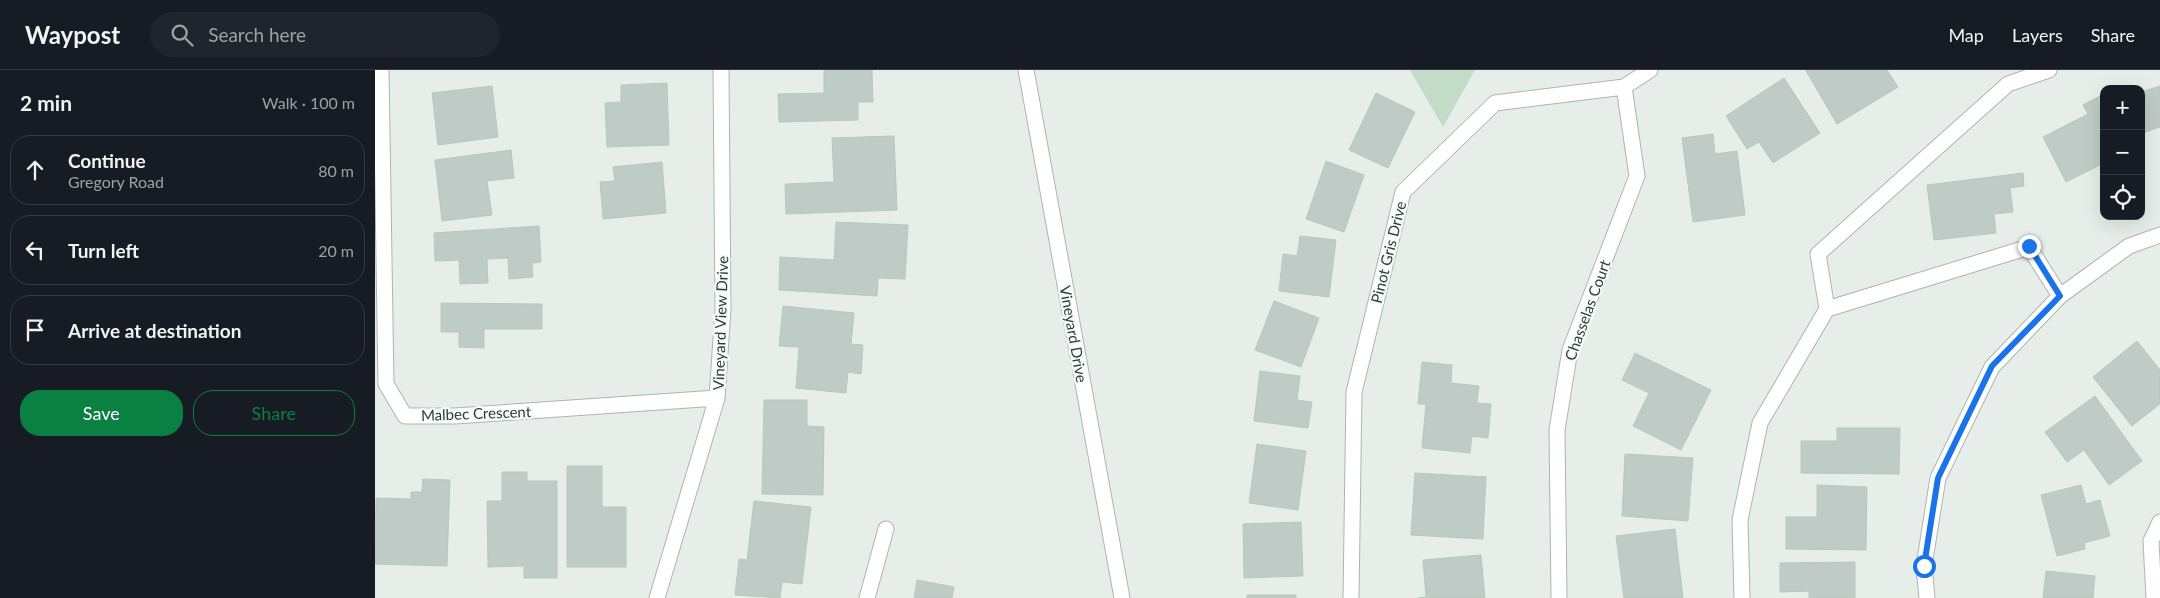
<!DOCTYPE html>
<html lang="en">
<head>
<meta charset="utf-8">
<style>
	:root { --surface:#171b24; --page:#20242c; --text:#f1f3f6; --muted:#9ea1a6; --line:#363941; --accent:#0b8043 }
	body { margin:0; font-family:Lato,sans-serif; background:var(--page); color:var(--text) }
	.controls { position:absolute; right:15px; top:15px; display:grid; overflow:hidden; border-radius:10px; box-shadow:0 5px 20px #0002 }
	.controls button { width:45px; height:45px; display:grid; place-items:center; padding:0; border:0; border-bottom:1px solid var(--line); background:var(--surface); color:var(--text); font:25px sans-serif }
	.stop { position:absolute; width:15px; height:15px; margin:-11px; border:4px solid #1a73e8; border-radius:50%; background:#fff }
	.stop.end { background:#1a73e8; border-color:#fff; box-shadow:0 1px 5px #0008 }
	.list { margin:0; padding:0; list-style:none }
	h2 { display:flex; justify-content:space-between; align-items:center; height:65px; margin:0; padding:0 20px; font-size:21px }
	h2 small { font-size:16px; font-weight:400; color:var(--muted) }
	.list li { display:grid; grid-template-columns:32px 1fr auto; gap:15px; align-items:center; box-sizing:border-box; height:70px; margin:0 10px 10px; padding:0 10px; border:1px solid var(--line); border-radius:20px }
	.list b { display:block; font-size:19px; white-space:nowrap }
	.list p { margin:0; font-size:16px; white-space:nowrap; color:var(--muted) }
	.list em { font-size:16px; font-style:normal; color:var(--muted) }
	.actions { display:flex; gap:10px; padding:15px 20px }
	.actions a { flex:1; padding:11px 0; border:1px solid var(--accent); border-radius:20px; text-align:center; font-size:18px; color:var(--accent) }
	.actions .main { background:var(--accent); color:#fff }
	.icon { flex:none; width:28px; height:28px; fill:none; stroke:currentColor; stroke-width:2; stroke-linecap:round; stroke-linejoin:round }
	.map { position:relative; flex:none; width:1785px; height:528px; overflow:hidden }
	header { display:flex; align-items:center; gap:30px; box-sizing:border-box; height:70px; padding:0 25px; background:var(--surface); border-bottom:1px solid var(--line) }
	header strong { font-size:24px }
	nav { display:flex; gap:28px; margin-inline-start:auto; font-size:18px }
	.search { width:350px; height:45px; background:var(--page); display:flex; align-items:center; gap:12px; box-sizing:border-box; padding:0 18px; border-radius:28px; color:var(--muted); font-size:19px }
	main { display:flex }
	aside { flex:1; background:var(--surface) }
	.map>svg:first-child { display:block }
	.green { fill:#c2dcc8 }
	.building { fill:#bfcbc6; stroke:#b9c7c1 }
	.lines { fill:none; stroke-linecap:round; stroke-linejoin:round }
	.minor-casing { stroke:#aab6b1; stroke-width:17 }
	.minor { stroke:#fff; stroke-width:15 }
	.route { stroke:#1a73e8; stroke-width:6 }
	.labels { text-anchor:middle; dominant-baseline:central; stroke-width:4.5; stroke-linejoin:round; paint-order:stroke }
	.street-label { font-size:15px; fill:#273f37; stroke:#f7faf8 }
</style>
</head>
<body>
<header>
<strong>Waypost</strong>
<div class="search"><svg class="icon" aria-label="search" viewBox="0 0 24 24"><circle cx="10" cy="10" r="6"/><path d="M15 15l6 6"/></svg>Search here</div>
<nav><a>Map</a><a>Layers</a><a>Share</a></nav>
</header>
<main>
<aside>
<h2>2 min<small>Walk · 100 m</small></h2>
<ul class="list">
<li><svg class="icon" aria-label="ahead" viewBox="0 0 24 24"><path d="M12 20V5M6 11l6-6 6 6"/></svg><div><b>Continue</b><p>Gregory Road</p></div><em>80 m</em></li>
<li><svg class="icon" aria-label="left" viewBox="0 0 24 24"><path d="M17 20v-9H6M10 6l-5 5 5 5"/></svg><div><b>Turn left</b></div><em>20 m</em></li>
<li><svg class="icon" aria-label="arrive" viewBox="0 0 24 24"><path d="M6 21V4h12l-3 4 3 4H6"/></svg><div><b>Arrive at destination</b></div></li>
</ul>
<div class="actions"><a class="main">Save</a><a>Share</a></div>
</aside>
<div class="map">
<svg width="1785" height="528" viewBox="0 0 1785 528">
	<rect width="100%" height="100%" fill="#e7eeea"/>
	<path class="green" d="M1035 0H1100L1068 57Z"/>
	<path class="building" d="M449 0H497L498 32H483V50L404 52 403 24 449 23Z
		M1432 0H1512L1523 17 1462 54 1431 1Z
		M1409 8 1445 63 1398 93 1384 72 1372 79 1351 46Z
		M292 13 294 75 232 77 230 33 246 32V15Z
		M117 16 123 67 63 75 57 23Z
		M1785 16V57L1770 62 1766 51V22Z
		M1001 23 1040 42 1013 98 974 80Z
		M1729 24V93L1691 112 1668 67 1713 44 1708 35Z
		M1338 64 1340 84 1362 81 1370 145 1318 152 1307 68Z
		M519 66 522 140 411 144 410 114 459 112 457 68Z
		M136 80 139 108 112 111 117 145 67 151 60 90Z
		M951 91 989 105 969 162 931 149Z
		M287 92 291 143 228 149 225 112 240 111 238 97Z
		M1648 103 1649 116 1635 118 1638 142 1619 144 1621 163 1559 170 1552 115Z
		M461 152 533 155 530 209 503 208 502 226 404 220 405 187 459 190Z
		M164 156 166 192 157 193 158 207 134 209 133 188 112 189 113 213 85 214 84 190 60 191 59 163Z
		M925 166 961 170 954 227 904 221 908 184 922 186Z
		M899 231 944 248 926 297 880 280Z
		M66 233 167 234V259H109V278L84 277V262H66Z
		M408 236 479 243 476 274 488 275 486 304 473 302 471 323 421 318 424 277 404 276Z
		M1762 271 1785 300V334L1757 356 1718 307Z
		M1260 283 1336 320 1306 380 1258 356 1274 323 1247 310Z
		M1047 292 1077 295 1076 313 1104 316 1102 333 1116 334 1113 368 1097 366 1095 383 1047 378 1051 334H1043Z
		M885 301 925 306 922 330 937 332 933 358 879 351Z
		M1720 326 1767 391 1734 415 1709 380 1692 392 1670 362Z
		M389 330H432V356L449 357 448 425 387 424Z
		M1462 358H1525L1524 404 1426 403V371H1462Z
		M882 374 931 381 923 440 874 433Z
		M1250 384 1318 388 1313 451 1247 446Z
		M192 396H227V437H251V497H192Z
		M127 402H152V411H182V508H149V496L113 497 112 431H127Z
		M1040 403 1111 407 1108 469 1036 465Z
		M48 409 75 410 72 496 0 494 1 428 36 429V422H47Z
		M1442 415 1492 417 1491 480 1411 479V447H1442Z
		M1706 415 1711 434 1725 430 1735 466 1709 473 1710 479 1682 486 1666 425Z
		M379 431 436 437 427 514 407 512 405 528 360 525 364 489 372 490Z
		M926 452 928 506 869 508 868 454Z
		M1300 459 1308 528H1249L1241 466Z
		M1106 485 1110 528H1044L1051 527 1048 490Z
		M1480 492V528H1434V521L1405 522V493Z
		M1671 501 1720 506 1718 528H1668Z
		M542 510 579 517 577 528H539Z
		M872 525H921V528H872Z"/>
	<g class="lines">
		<defs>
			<path id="minor" d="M6 0 11 314 30 346H80L342 328
				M651 0 747 528
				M1452 239 1654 177 1685 226
				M282 528 342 328 348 239 346 0
				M492 528 511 459
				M976 528 979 322 1028 122 1120 33 1249 17 1275 0
				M1184 528 1182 360 1195 280 1262 106 1249 17
				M1367 528 1365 450 1385 353 1452 239 1443 184 1633 14 1674 0
				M1552 528 1549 496 1563 408 1617 297 1685 226 1754 176 1785 165
				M1779 528 1776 471 1785 452"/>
		</defs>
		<use href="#minor" class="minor-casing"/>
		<use href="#minor" class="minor"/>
	</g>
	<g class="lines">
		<path class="route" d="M1549 496 1563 408 1617 296 1685 226 1654 176"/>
	</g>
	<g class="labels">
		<g class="street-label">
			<text transform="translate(1013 182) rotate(-76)">Pinot Gris Drive</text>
			<text transform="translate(1212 240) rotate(-70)">Chasselas Court</text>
			<text transform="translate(345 253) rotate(-88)">Vineyard View Drive</text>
			<text transform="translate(699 264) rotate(80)">Vineyard Drive</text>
			<text transform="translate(101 343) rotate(-2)">Malbec Crescent</text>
		</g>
	</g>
</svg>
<div class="controls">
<button>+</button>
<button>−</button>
<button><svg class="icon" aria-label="locate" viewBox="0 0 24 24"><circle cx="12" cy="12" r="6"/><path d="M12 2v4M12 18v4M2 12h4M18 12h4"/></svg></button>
</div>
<div class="stop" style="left:1549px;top:496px"></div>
<div class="stop end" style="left:1654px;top:176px"></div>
</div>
</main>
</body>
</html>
